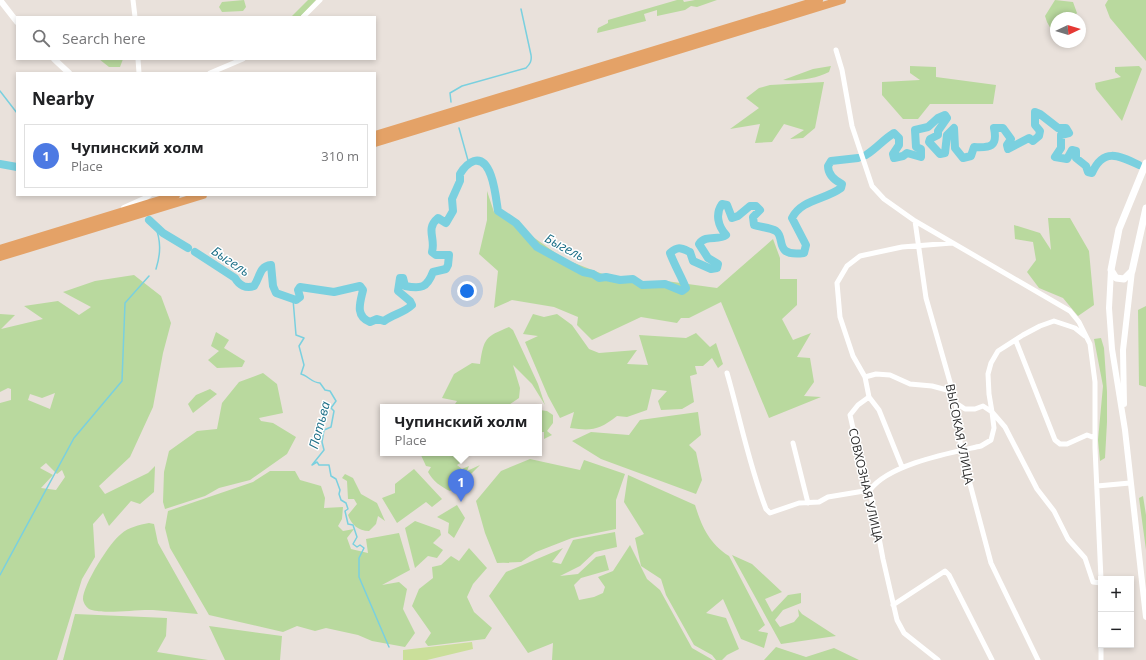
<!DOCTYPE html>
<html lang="en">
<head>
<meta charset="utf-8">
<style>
	:root { --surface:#fff; --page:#f6f6f6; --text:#202124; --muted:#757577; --line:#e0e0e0; --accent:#4d7ae3 }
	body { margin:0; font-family:"Open Sans",sans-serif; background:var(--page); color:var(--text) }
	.controls { position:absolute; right:12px; bottom:12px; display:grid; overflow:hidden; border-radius:0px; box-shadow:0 2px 6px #0003 }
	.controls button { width:36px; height:36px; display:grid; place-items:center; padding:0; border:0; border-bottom:1px solid var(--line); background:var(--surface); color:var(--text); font:20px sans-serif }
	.compass { position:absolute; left:1050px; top:12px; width:36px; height:36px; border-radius:50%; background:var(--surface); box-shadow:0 2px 6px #0003; rotate:86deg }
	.you { position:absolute; left:467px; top:291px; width:14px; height:14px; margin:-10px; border:3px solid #fff; border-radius:50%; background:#1a73e8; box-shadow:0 0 0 6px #1a73e833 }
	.badge { display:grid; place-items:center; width:26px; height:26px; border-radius:50%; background:var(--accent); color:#fff; font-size:13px; font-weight:700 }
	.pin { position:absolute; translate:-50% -33px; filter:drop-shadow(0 1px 2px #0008) }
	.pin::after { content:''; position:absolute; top:21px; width:14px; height:12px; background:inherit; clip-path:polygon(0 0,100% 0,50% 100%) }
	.popup { position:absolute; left:380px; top:404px; width:162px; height:52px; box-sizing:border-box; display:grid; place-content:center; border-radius:0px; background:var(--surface); filter:drop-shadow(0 1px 3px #0005); font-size:13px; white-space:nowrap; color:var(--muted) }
	.popup b { font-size:15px; color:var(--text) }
	.popup::after { content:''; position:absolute; left:50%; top:100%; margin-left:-8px; border:8px solid transparent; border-top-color:var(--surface) }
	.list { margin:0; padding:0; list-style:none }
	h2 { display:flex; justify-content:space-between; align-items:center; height:52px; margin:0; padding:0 16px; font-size:17px }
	h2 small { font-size:13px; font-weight:400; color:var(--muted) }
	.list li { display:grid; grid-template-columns:26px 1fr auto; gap:12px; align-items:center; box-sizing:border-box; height:64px; margin:0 8px 8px; padding:0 8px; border:1px solid var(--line); border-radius:0px }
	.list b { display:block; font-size:15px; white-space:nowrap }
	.list p { margin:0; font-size:13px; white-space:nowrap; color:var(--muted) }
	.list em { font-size:13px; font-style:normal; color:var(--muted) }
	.icon { flex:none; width:22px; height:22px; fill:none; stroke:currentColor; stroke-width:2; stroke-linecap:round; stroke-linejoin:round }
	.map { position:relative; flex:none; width:1146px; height:660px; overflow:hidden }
	.search { position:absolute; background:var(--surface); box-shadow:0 2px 6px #0003; left:16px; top:16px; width:360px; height:44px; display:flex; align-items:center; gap:10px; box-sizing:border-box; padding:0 14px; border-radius:0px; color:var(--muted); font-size:15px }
	.panel { position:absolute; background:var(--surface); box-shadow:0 2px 6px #0003; left:16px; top:72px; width:360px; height:124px; border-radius:0px }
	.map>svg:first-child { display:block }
	.green { fill:#b9d99e; fill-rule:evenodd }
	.pitch { fill:#cadf9a }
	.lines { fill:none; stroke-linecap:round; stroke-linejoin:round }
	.stream { stroke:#7ad0df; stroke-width:1.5 }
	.river { stroke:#7ad0df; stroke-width:8 }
	.minor { stroke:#fff; stroke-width:5 }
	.tertiary { stroke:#fff; stroke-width:6 }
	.secondary { stroke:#fff; stroke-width:7 }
	.trunk { stroke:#e4a267; stroke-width:8 }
	.labels { text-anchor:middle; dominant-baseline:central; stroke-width:3; stroke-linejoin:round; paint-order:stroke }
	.street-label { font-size:12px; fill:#282828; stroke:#fff }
	.water-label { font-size:13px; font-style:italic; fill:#1d6f87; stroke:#fff }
</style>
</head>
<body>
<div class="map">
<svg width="1146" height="660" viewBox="0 0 1146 660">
	<rect width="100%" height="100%" fill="#e9e1db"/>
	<path class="green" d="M244 0 246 7 243 11 222 12 219 7 222 2Z
		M308 0H316L300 17H291Z
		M677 0H683L684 2 695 0H717L697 7 691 6 685 10 657 16V10L644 14 646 21 597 33 598 28 608 23V20Z
		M1055 0 1073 2 1077 13 1073 18H1056V29L1052 31 1047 22 1045 16Z
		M1108 0H1146V61L1110 18 1105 5Z
		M99 59H123L120 67H109Z
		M831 66 829 72C815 79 799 81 783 80L813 69Z
		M910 66 936 67V77L996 85 993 104H930L918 119H903L882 95V82L920 80 910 73Z
		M1139 66 1142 69 1122 121 1096 89 1095 83 1121 77 1115 72V67Z
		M824 82 815 128 803 138 790 139 804 130 784 124 772 142 755 143 760 124 730 129 759 108 746 98 759 88 770 85Z
		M487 191 494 212 512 222 564 259 613 278 647 284 666 281 717 288 773 239 780 258V279H797V305L782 319 793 340 811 333 797 357 810 358 814 382 804 396 821 397 769 418 721 302 689 318H681L677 323 641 317 592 340 577 325 578 317 554 307 512 300 494 308 498 271 479 254 487 220Z
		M1048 218H1070L1089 251 1094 305 1078 316 1063 298 1039 288 1027 272 1036 260 1033 242 1015 239 1014 225 1040 233 1051 250Z
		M134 275 161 296 171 323 163 353 153 407 130 457 99 486 105 494 148 473 155 466 154 492 140 504 131 501 109 526 103 513 93 524 95 557 82 579 57 660H0V403L11 400V389L8 388 0 392V314L15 315 1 329 43 319 24 306 58 301 79 315 91 307 63 292 95 281ZM55 393 50 409 28 400 30 394 42 398ZM46 463 57 474 62 470 65 477 56 490 41 488 53 475 40 468Z
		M1146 306V387L1139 385 1138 310Z
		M533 314 544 317 557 314 572 325 589 349 599 353 637 350 627 364 648 365 639 335 686 338 696 333 710 347 716 343 723 364 718 368 712 358 703 366H695L697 374 690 376 694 402 682 409 661 410 658 401 667 391 652 389 647 410 627 417 617 416C599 430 592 431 570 428L574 412 560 418 548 396 525 342 538 336 523 334Z
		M509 327 513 330 538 384 545 405 532 384 513 365 520 388 519 398 506 407H465L455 404 457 401 442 398 454 374 472 363 480 364C484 338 485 337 509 327Z
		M216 332 229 340 224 348 245 361 242 367 217 368 208 360 219 351 211 346Z
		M1101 338 1104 348 1107 392V422L1105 458 1100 461 1098 440 1103 386 1094 339Z
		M263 373 277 384 283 413 259 418 261 421 273 423 296 437 287 454 250 480 219 488 205 496 165 509 163 502 164 472 169 451 197 431 217 429 222 403 239 382Z
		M210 389 217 394 193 413 188 404 196 395Z
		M539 410 547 411 553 415V423L547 431 552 435 544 439V432H539L541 423Z
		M698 412 701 435 689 445 696 452 702 480 696 494 601 459 572 441 591 432 629 435 640 420Z
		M420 453H470L465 460 457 465 462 469 469 466 467 471 480 465 470 475 473 481 464 491 462 482 450 491C441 487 433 481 428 472L431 467 426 466Z
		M530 459 580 470 584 460 625 474 616 500V529L572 538 536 552 521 562 497 563 485 533 476 501 501 471Z
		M414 469 442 499 432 507 426 502 397 523 382 498 395 493V484Z
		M270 471H295L300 480 321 486 325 498 324 508 343 507 342 519 338 526 343 531 354 529 347 538 351 549 368 553 366 539 399 533 410 570 382 585 399 582 407 589 403 609 415 633 405 647 372 641 358 635 326 628 315 631 297 626 283 632 209 615 170 548 165 528 168 511 253 482Z
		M345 474 353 478 361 494 377 503 385 521 378 516 376 524 369 531C358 531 351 524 348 515L357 504 354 499H348L347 481 342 478Z
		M628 475 695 505C702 527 709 543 729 556L765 625 758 631 768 633 764 648 741 639 723 599 706 613 726 618 739 649 727 655 722 660H716L712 655 694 645 666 595 661 579 641 566 635 538 644 534 624 502Z
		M1143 496 1146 515V550L1139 498Z
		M457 505 465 518 454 538 448 533 449 523 437 517Z
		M415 521 440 530 441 535 433 543 443 550 437 558 428 556 415 568 405 528Z
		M149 523 154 524 158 543 198 614C183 613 168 611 153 610 137 609 102 615 89 609 86 607 83 602 83 599 83 585 110 542 121 534 129 527 139 525 149 523Z
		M615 532 617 547 595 552 580 566 560 576 578 574 596 557 605 555 609 570 581 578 574 585 579 600 594 597 603 593 605 587 598 577 613 571 630 545 647 579 660 590 692 648 713 660H552L553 643 528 653 489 596 506 572 563 548 552 562 561 564 573 540Z
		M469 548 487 568 473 584 467 597 474 612 492 628 485 639 428 646 425 642 431 633 412 606 419 589 433 578 432 567 441 565 451 556 459 561Z
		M732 555 752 564 782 592 765 599 772 612 788 595 801 593V603L783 610 775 620 780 627 794 622 799 616 798 609 802 614 836 636 781 644Z
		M75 614 167 618 166 636 157 652 208 660H63Z
		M209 626 282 636 280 660H225Z
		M776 647 806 657 834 648 859 660H764Z"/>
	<path class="pitch" d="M472 642 473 649 427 660H403V650Z"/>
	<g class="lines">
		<path class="stream" d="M0 91 17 113
			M451 102 450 93 462 86 526 68C530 64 532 61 531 55L521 9
			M459 128 469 164
			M155 225C161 241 161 253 156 269
			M293 299 296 335 304 338 299 346 304 365 301 374C307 375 312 383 320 383L325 390 330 391 336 401 331 408 334 411 331 427 324 430 322 442 324 450 312 465 317 462 319 465H329L331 476 336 479 340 490 339 494 341 500 346 503 348 509 345 511 348 524 353 525 357 537 353 544 357 547 360 545 364 548 359 558V577L389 647
			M0 575 74 438 122 381 125 303 149 276"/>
		<path class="river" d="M866 155C877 148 884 139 894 133L899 138V145L893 154 894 158 903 156 907 153 921 157V149L916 147 915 130 928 127 938 118 945 115 947 118 938 131V135L930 139 929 142 940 154 945 153 947 135 954 128 955 148 963 158 971 156 974 147C990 148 998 147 994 128H1003L1011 139 1007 145 1008 149 1029 138 1033 141 1039 136 1040 131 1035 125V112L1040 114 1058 128H1066L1069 133 1061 135V148L1055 157 1067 159 1072 150 1076 151V158L1086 166 1088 172 1092 173C1103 148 1118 155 1139 165
			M0 164 17 167
			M149 220 163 233 188 248
			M195 252 235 278C239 285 246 289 254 286 260 278 259 266 271 265L273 286 276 293 296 300 300 297 298 290 300 287 334 292 360 286 363 290C360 303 355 316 370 322L377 319 384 321C393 314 404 313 412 305L410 301 398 291 400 278H403L405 286C421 289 427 288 433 272L446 269 448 265 449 255H436L432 252C436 238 425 229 438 218L446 223 453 211 452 199 460 181V174C463 169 468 163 474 161 493 156 496 200 498 211L516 223 537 247 570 265 583 272 593 274 599 278 606 277 620 280 633 279 642 285 665 284 682 291 686 288C681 276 675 266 670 253 678 246 681 248 690 252L693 261 711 269 717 268 718 264 708 258 699 244C706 234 718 241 726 235 718 226 715 214 722 204L727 205 732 218 738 216 750 206H756L760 210 753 217 754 225C760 227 771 228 776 231 786 238 773 257 804 253L806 245 792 218C802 199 825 200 841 188L842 184C834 180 828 175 828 166L831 161 858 158"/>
		<path class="minor" d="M133 0 135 17
			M303 17 320 0
			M836 50 842 70 852 126 872 186 884 199 915 221 1070 311 1079 322 1090 344 1095 382V448L1101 579
			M138 59 139 73
			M210 73 243 59
			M915 221 926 298 956 403 961 450 991 563 1038 660
			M1085 336 1075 328 1054 321 1040 326 1023 335 998 351 991 363 988 374 989 394 992 412 1005 427 1037 489 1054 511 1068 539 1085 558 1093 582 1101 583
			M1016 341 1055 440 1060 444H1067L1087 435 1095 438
			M727 373C740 418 749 465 766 509L770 513 799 503 819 502 828 497 870 490C889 464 950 453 981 446L991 440 994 428 992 412 983 406 975 409H965L956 403 947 390 932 386 910 384 890 375 876 374 865 377
			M869 397 858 405 850 415 864 477 870 490 883 559 897 620 904 633 938 660
			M793 443 808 503
			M902 467 879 410 869 397 865 377 853 356 840 317 837 283 847 266 860 256 902 247 952 243
			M1097 486 1130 483
			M893 605 945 571 949 575 992 660
			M1101 660V645"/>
		<path class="tertiary" d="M0 0 17 22
			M54 59 69 73
			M124 208 144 199 149 195
			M1111 270 1109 308 1112 349 1125 430 1146 617
			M1124 404 1123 350 1132 271"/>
		<path class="secondary" d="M1146 163 1119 229 1111 270 1116 278 1124 279 1132 271 1146 208"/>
		<path class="trunk" d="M375 135 819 0
			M375 143 842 0
			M0 249 176 195
			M0 257 203 195"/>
	</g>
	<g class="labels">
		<g class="street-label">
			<text transform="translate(960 434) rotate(79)">ВЫСОКАЯ УЛИЦА</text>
			<text transform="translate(866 485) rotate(77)">СОВХОЗНАЯ УЛИЦА</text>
		</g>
		<g class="water-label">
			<text transform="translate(565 247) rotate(28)">Быгель</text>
			<text transform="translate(231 261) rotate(34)">Быгель</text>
			<text transform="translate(319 425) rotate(-75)">Потьва</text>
		</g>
	</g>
</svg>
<div class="controls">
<button>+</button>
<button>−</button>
</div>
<svg class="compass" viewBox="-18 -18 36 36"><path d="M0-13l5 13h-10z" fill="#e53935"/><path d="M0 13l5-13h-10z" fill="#757577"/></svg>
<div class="you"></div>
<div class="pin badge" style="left:461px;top:502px">1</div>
<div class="popup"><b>Чупинский холм</b>Place</div>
<div class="search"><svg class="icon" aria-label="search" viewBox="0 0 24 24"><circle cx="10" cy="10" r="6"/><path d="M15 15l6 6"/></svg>Search here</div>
<section class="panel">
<h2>Nearby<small></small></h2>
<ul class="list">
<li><span class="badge">1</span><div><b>Чупинский холм</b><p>Place</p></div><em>310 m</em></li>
</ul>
</section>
</div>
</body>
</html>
